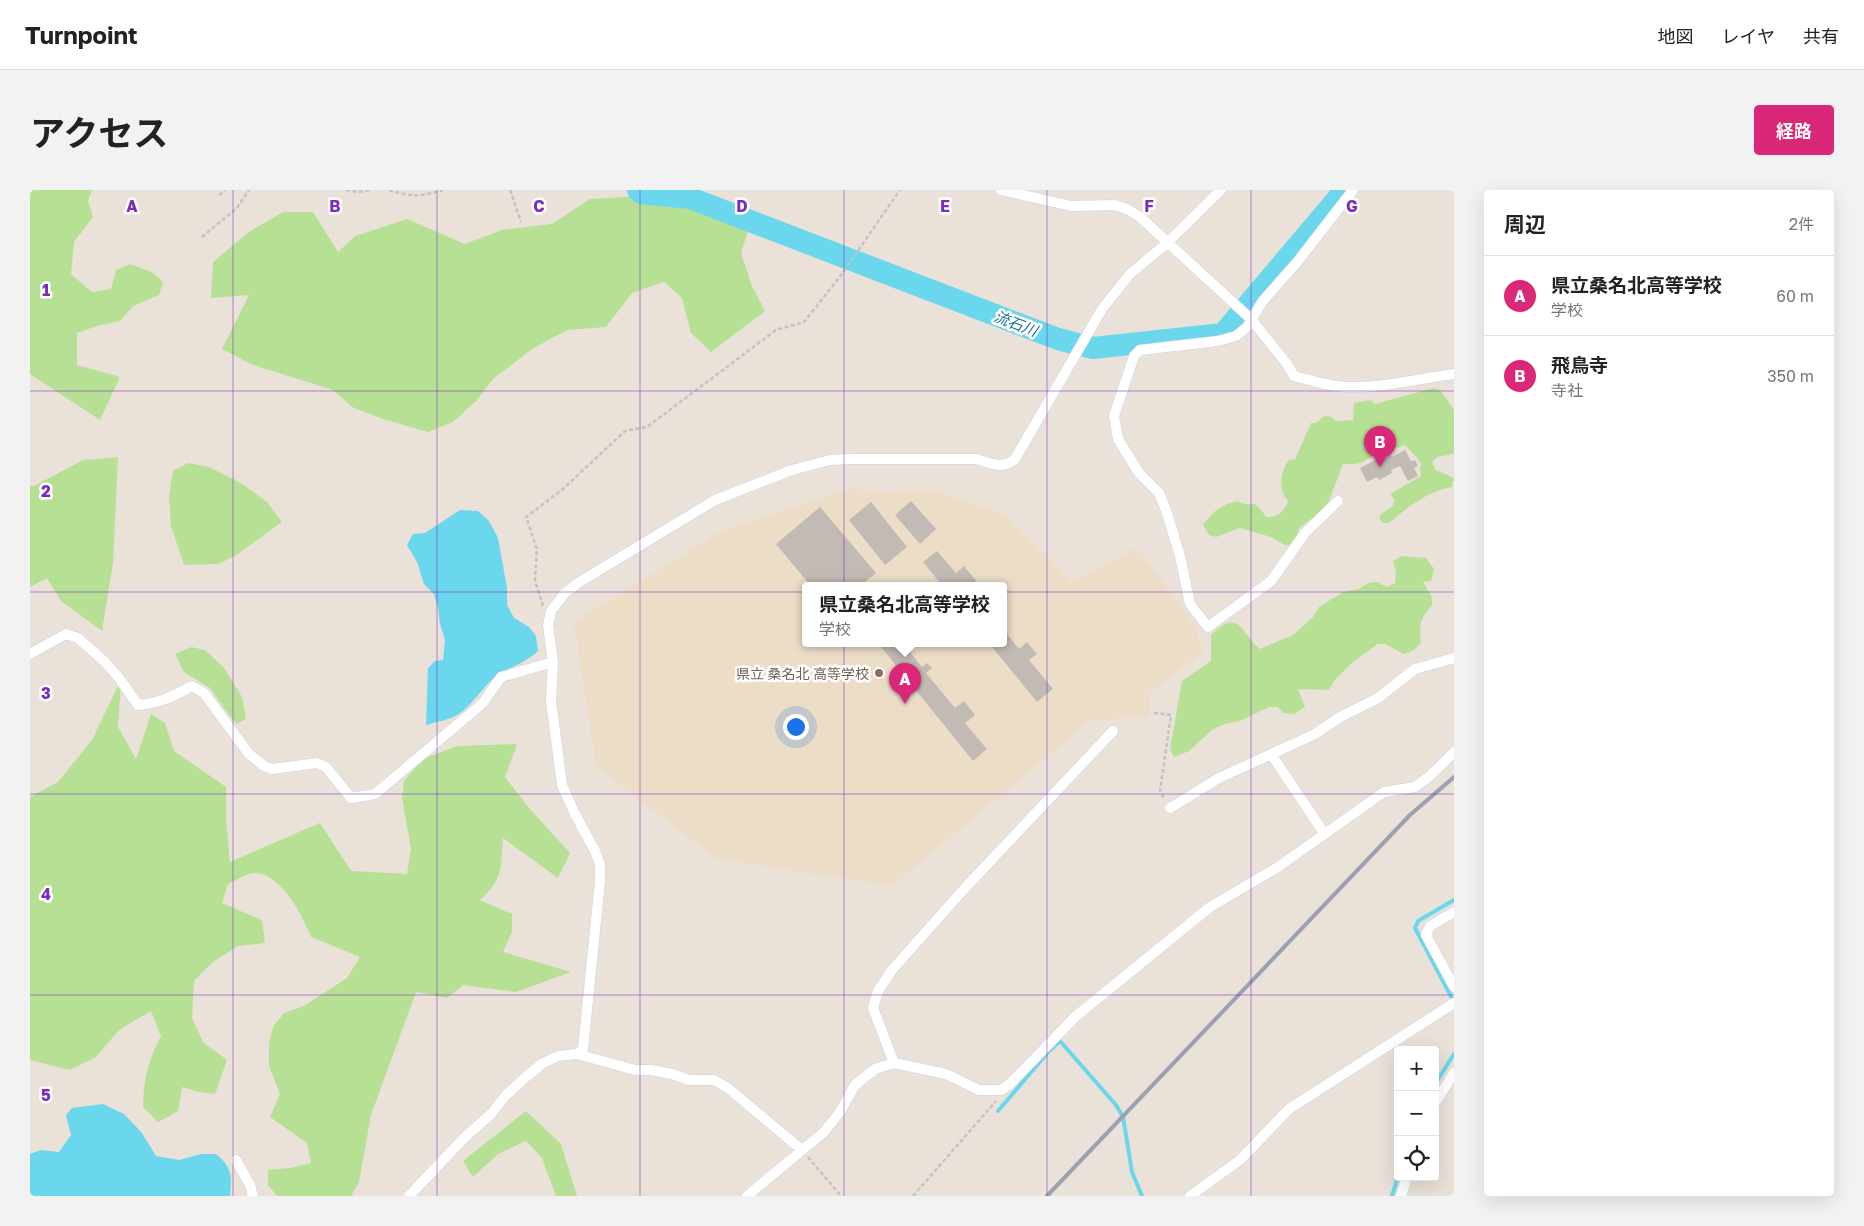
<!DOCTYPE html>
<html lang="ja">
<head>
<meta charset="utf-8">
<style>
	:root { --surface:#fff; --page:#f2f2f2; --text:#222; --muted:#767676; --line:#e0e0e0; --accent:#db2777 }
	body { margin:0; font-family:"Golos Text","Noto Sans JP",sans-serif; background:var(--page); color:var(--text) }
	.controls { position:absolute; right:15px; bottom:15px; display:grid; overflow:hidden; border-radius:5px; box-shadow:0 5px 20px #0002 }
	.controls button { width:45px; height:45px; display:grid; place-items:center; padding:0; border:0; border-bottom:1px solid var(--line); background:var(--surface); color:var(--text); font:25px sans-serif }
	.you { position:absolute; left:765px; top:536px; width:18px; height:18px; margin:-12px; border:4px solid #fff; border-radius:50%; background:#1a73e8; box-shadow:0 0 0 8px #1a73e833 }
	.badge { display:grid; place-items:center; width:32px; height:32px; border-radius:50%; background:var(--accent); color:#fff; font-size:16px; font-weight:700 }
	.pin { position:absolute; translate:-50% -41px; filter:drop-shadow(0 1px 2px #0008) }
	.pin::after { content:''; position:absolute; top:26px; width:18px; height:15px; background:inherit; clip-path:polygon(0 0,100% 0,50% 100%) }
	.popup { position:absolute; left:772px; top:392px; width:205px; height:65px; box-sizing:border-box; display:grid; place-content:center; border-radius:5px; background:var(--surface); filter:drop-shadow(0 1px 4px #0005); font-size:16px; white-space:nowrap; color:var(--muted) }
	.popup b { font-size:19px; color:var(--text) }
	.popup::after { content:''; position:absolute; left:50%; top:100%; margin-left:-10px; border:10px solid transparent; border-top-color:var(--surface) }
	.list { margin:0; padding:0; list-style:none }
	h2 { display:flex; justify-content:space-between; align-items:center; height:65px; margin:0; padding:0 20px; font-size:21px }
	h2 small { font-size:16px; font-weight:400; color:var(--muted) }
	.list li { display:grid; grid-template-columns:32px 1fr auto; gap:15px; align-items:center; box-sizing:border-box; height:80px; padding:0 20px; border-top:1px solid var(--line) }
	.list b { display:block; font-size:19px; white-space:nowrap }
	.list p { margin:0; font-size:16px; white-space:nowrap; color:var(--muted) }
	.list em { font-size:16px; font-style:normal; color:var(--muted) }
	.icon { flex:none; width:28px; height:28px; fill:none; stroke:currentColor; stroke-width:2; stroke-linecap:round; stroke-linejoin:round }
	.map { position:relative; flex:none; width:1424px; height:1006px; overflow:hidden; border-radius:5px }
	header { display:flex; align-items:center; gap:30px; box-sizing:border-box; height:70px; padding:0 25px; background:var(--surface); border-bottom:1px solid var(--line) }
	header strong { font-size:24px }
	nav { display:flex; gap:28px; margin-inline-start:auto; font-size:18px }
	.intro { display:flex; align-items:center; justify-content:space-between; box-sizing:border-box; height:120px; padding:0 30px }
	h1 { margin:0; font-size:35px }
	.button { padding:12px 22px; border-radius:5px; background:var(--accent); color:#fff; font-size:18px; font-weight:700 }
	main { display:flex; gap:30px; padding:0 30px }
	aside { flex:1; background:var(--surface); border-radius:5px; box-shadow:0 5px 20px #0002 }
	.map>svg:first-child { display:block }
	.education { fill:#ecddc7; fill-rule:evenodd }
	.green { fill:#b6e194 }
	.water { fill:#6ad7ed }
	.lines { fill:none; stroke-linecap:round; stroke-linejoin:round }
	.stream { stroke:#6ad7ed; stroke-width:4 }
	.river { stroke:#6ad7ed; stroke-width:22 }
	.building { fill:#c2bbb5 }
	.street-casing { stroke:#ced3e1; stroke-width:11 }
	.path { stroke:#c3c3c3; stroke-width:2.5; stroke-dasharray:4 2.5; stroke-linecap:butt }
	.street { stroke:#fff; stroke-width:10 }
	.rail { stroke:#9ca1b2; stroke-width:4 }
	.grid { fill:none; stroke:#7b2cbf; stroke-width:1; stroke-opacity:0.55 }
	.education-dot { fill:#8d6e63; stroke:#fff; stroke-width:2 }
	.labels { text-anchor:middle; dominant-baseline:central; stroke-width:5; stroke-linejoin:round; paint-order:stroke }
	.education-label { font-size:14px; fill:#785e54; stroke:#fff; text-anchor:end }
	.water-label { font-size:15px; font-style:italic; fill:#0e7395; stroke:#fff }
	.grid-label { font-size:16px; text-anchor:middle; font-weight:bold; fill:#7b2cbf; stroke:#fff; stroke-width:5; stroke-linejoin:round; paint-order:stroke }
</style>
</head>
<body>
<header>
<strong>Turnpoint</strong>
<nav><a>地図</a><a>レイヤ</a><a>共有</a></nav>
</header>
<div class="intro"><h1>アクセス</h1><a class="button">経路</a></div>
<main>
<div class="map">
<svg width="1424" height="1006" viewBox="0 0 1424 1006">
	<rect width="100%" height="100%" fill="#eae1d9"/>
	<path class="education" d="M822 298 856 302 904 300 976 325 1043 392 1107 358 1166 437 1173 462 1119 504 1120 526 1060 531 862 696 686 669 566 576 544 432 693 340ZM776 395H974V453H776Z"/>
	<path class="green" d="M0 0H62L58 11 63 27 44 52 41 84 62 102 81 99 86 80 100 74 122 82 133 92 129 105 103 116 90 131 67 136 47 143V175L90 187 70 230 0 184Z
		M609 6 661 12 705 30 718 41 711 63 722 96 735 121 681 162 661 143 652 108 634 92 602 103 576 137 537 140 502 159 463 189 447 210 423 232 398 242 353 229 322 217 303 200 223 175 192 159 219 105 181 108 183 72 219 42 253 22H283L308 62 325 46 377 29 435 54 472 40 522 34 560 9Z
		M1404 198 1411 201 1424 220V264L1407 267 1402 272 1406 280 1424 288 1422 297C1396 302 1378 317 1359 333H1353L1349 329 1351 324 1363 316 1364 309 1360 304 1391 286 1390 280 1391 274C1387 266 1381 262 1375 255 1368 258 1359 259 1352 262 1333 270 1336 275 1313 274L1299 311 1289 323 1269 338 1265 352 1260 355H1255L1241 347 1210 338 1186 347 1179 345 1173 335C1183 321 1192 314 1208 311 1223 320 1222 305 1236 327 1247 328 1255 321 1258 311 1248 299 1250 282 1259 270L1265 269 1281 233H1286L1294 226 1302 227 1306 231 1323 230 1324 213 1341 210 1345 214Z
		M88 267 83 373 72 441 31 411 17 388 0 397V296H4L53 270Z
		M158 273 179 277 211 293 237 312 252 332 205 366 188 374 154 375 141 336 139 306 143 281Z
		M1372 366 1396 368 1404 379 1401 391 1393 392 1402 407V415C1390 428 1389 435 1391 453L1384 460 1374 464 1355 454H1348L1324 471 1304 491 1299 500 1268 499 1275 517 1264 524 1254 523 1248 517H1239L1210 531 1198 533 1183 539 1159 561 1144 567 1140 559 1152 491 1181 471V445C1209 417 1210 442 1230 459L1263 445 1283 427 1289 417 1313 402 1329 399 1338 393 1347 392 1357 397 1365 393 1366 381 1363 371Z
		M161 457 175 460 194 478 212 507 216 529 207 534 196 521 180 498 154 482 145 464Z
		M91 490 88 537 106 569 121 524 135 533 144 561 196 597V630L200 672 290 633 321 681 377 684 381 658 372 608 374 591 393 569 427 556 487 554 475 587 499 618 540 663 528 688 473 648C471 678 473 689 450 710L482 724V742L473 762 541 782 486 802 433 795 417 808 386 802 341 925 329 992 321 1006H247L238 995V980L260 978 281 973 277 953 240 927 250 904 239 876V853L243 837 254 823 274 816 317 788 330 767 281 747C272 725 251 682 223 683 215 684 205 691 198 694L192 713 232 730 235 753 208 756 183 772 164 791 162 828 173 852 197 870 185 904 169 902 152 897 148 921 128 932 113 917C114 889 118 871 131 846L121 821 89 840 66 867 40 880 0 870V607L28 592 62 550Z
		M496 921 531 954 547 1006H526L512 968 496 951 468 964 443 987 433 971Z"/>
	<path class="water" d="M430 320 448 321 459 331 468 348 477 398V415L484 428 499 437 506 446 508 461C496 473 479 477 465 487 452 498 443 514 429 524 420 530 406 532 396 535L398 478 405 471 413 470 415 450 410 434 408 417 404 404 394 394 387 372 377 355 383 344 395 343Z
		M73 914 94 924 112 943 126 966 149 970 171 964H186C202 977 202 986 200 1006H0V964L11 960 29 962 41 945 36 925 42 918Z"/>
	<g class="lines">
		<path class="stream" d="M1424 710 1388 731 1385 738 1424 812
			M1405 894 1424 864
			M968 921 1019 861 1030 851 1086 915 1093 927 1102 982 1112 1006
			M1362 1006 1368 986"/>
		<path class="river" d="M608 0 611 3 660 8 1028 149 1063 158 1193 144 1315 0"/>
	</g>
	<path class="building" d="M1375 260 1381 271 1385 270 1388 276 1384 278 1388 286 1378 291 1370 276 1361 280 1362 283 1349 290 1347 287 1337 292 1330 278 1353 266 1355 269 1360 264 1362 267Z
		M881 311 906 339 890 354 865 325Z
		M841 312 877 357 855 375 819 330Z
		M790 317 846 383 831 395H780L746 354Z
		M907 361 926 383 934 376 947 392 942 395H912L893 372Z
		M974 440 989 459 997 452 1007 464 999 470 1023 499 1007 512 959 453H974Z
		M848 453H889L879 461 892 477 897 473 902 478 896 483 925 518 934 511 945 525 935 533 957 559 943 571Z"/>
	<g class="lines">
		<defs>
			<path id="street" d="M971 0 1041 16 1085 15 1097 19 1110 27 1221 129 1257 174 1264 186C1283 191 1302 197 1321 197 1355 198 1390 188 1424 184
				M1308 311 1275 343 1241 391 1178 437 1160 414 1150 366 1136 320 1129 303 1109 283 1088 249 1084 226 1104 166 1110 160 1188 151 1206 146 1217 137 1232 112 1268 71 1323 0
				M0 464 36 444 48 448 75 472 89 488 108 515C130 513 142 507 162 496L174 503 219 564 234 576 242 579 287 573 296 577 321 608 345 604 453 513 471 487 523 472
				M1241 564 1294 643
				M1140 618 1189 588 1285 544 1310 527 1348 508 1385 479 1424 468
				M1424 722 1400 736 1396 745 1424 797
				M547 864 605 880H621L642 884 659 890H684L698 898 772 960
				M864 873 843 818 848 801 862 780 934 699 1083 541
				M1405 913 1424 883
				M206 970 220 995 223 1006
				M379 1006 435 947 461 924 476 905 497 886 513 873 528 866 547 864 553 859 570 691V674L565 661 545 624 532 595 521 511 523 472 518 435 521 421 535 403 548 393 685 310 762 280 800 270 820 269H946C960 273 973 280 985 269L1072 119 1100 84 1137 53 1191 0
				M717 1006 794 942 810 922 825 895 845 879 864 873 916 884 949 900H971L980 894 1045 827 1180 717 1248 677 1354 602 1385 597 1401 585 1424 562
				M1160 1006 1210 970 1259 919 1424 813
				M1371 1006 1377 987"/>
		</defs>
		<use href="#street" class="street-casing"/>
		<path class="path" d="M316 0 328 2 340 0
			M359 0C382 7 390 7 413 0
			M480 0 491 32
			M189 5 195 0
			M172 47 207 18 219 0
			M513 416 505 390 507 359 496 327 533 299 595 241 617 237 746 140 774 132 809 88 870 0
			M1124 523 1141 525 1130 601 1135 610
			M778 967 811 1006
			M883 1006 966 911"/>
		<use href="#street" class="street"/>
		<path class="rail" d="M1017 1006 1380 625 1424 587"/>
	</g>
	<path class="grid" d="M203 0V1006M407 0V1006M610 0V1006M814 0V1006M1017 0V1006M1221 0V1006M0 201H1424M0 402H1424M0 604H1424M0 805H1424"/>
	<circle class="education-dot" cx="849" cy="483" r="5"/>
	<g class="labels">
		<g class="education-label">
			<text x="839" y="483">県立 桑名北 高等学校</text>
		</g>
		<g class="water-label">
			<text transform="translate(986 133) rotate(21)">流石川</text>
		</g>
	</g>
	<g class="grid-label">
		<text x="102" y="22">A</text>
		<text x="305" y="22">B</text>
		<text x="509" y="22">C</text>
		<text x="712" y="22">D</text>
		<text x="915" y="22">E</text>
		<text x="1119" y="22">F</text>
		<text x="1322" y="22">G</text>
		<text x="16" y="106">1</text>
		<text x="16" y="307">2</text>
		<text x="16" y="509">3</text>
		<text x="16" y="710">4</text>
		<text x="16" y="911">5</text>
	</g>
</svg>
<div class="controls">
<button>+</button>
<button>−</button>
<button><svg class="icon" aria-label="locate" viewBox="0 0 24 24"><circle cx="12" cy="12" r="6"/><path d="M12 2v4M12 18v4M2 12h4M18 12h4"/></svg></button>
</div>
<div class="you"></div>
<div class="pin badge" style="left:875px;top:514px">A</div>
<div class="popup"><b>県立桑名北高等学校</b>学校</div>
<div class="pin badge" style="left:1350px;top:277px">B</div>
</div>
<aside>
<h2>周辺<small>2件</small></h2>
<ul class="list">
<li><span class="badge">A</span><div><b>県立桑名北高等学校</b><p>学校</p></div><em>60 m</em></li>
<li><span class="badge">B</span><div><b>飛鳥寺</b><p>寺社</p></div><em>350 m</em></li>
</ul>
</aside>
</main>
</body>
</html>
